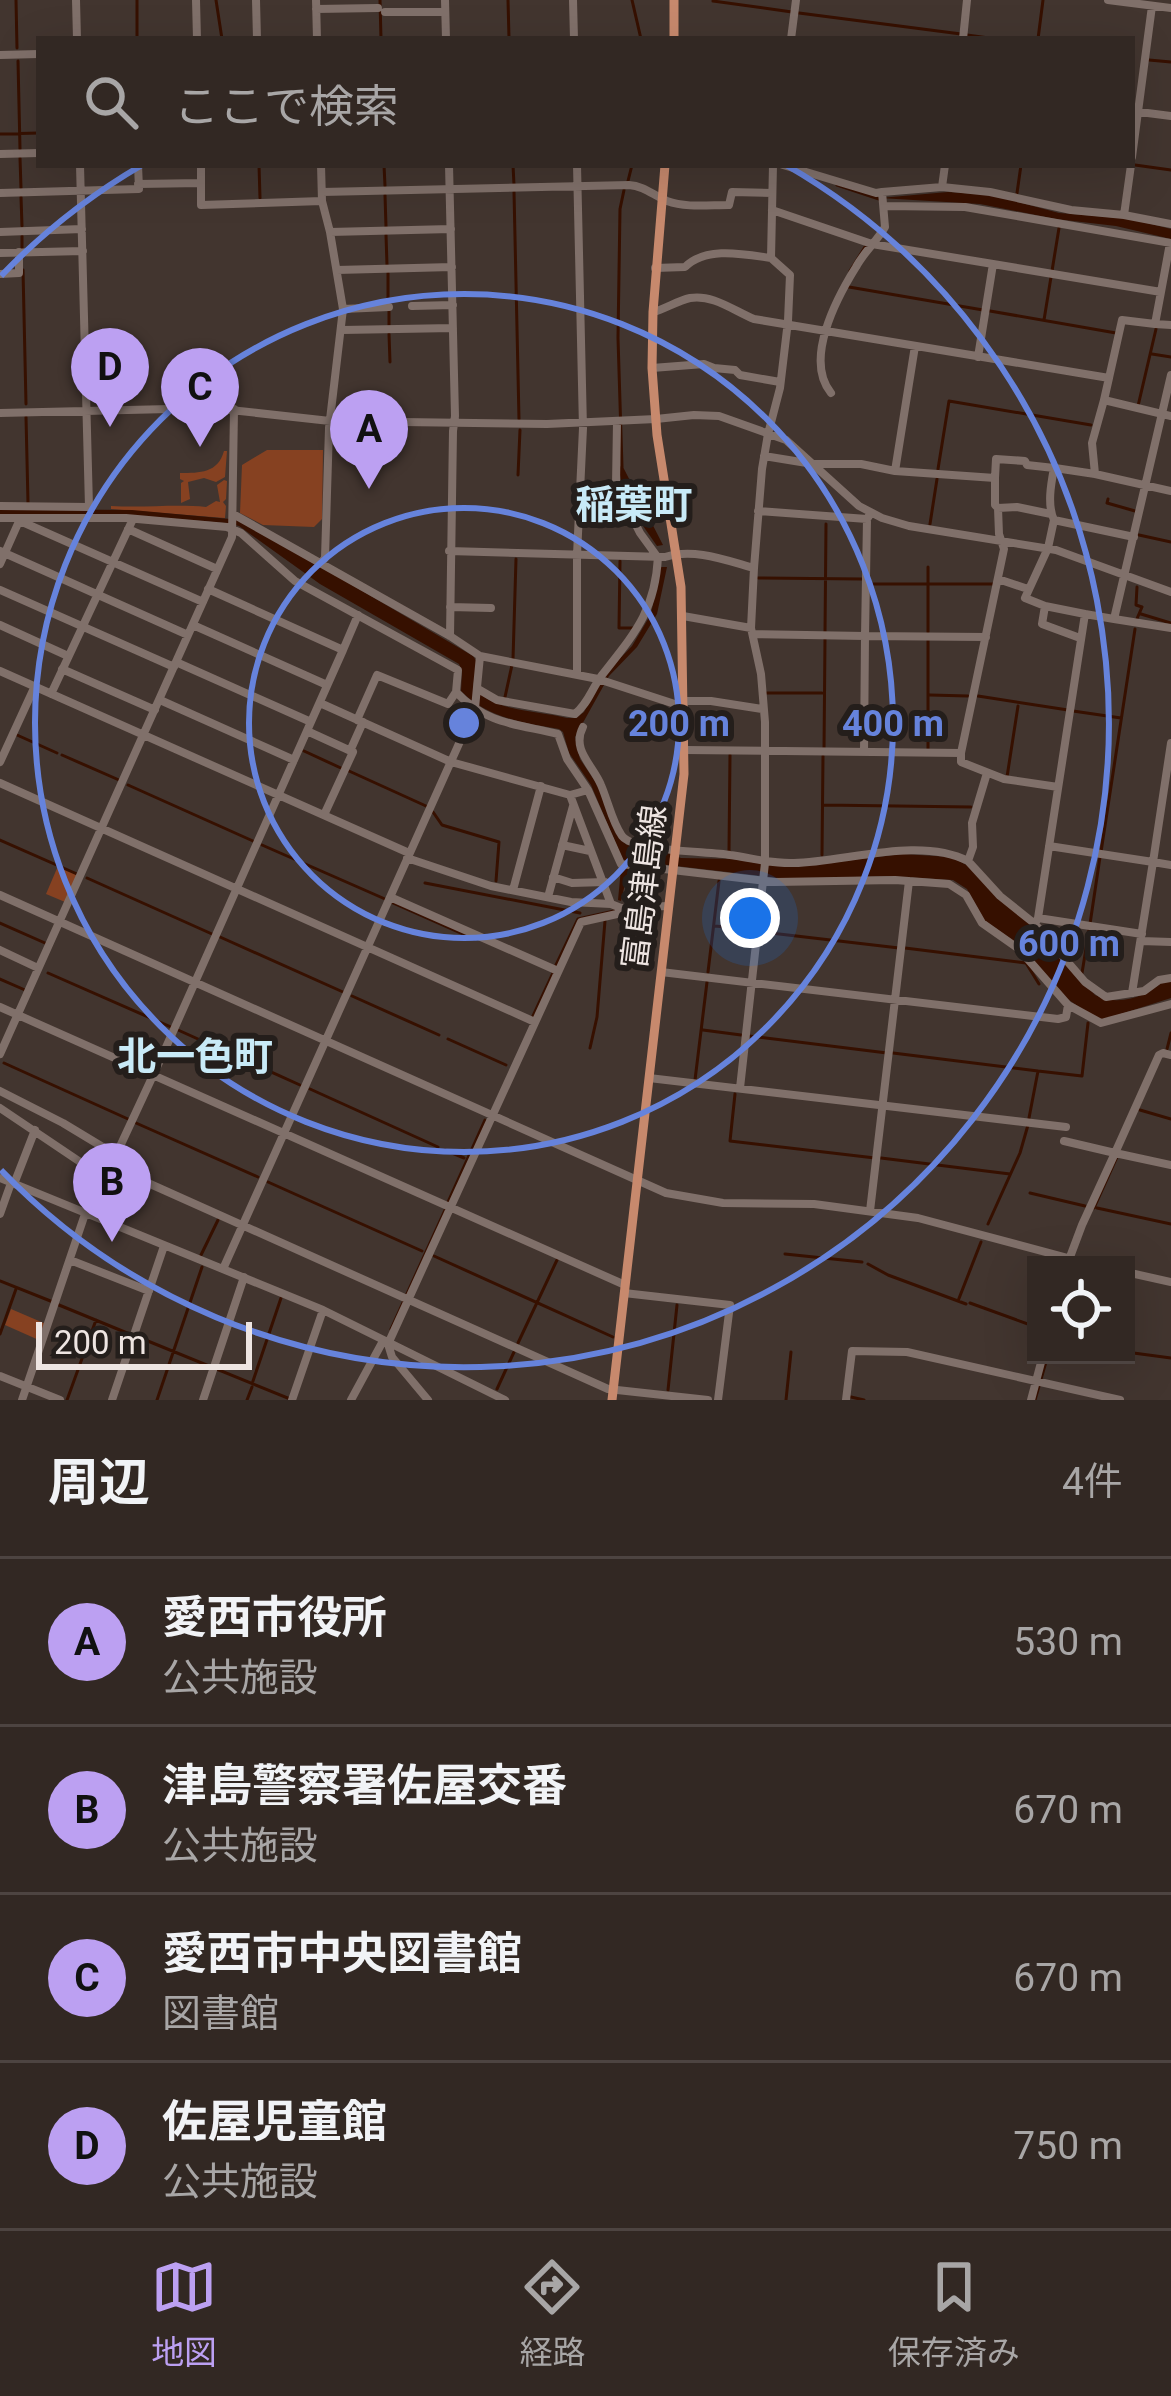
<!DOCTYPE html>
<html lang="ja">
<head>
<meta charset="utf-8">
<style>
	:root { --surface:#322823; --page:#3d3430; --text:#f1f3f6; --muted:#a8a6a6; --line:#4d4441; --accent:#bca0f2 }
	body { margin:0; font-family:Roboto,"Noto Sans JP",sans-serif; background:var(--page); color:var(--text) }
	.controls { position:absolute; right:36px; bottom:36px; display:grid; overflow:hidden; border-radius:0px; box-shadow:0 12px 48px #0002 }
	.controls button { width:108px; height:108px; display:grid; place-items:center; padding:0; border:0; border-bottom:3px solid var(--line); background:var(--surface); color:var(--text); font:60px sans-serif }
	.scale { position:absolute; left:36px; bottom:30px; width:216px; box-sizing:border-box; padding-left:12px; border:6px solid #eee5e2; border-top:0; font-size:33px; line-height:42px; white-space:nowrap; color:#eee5e2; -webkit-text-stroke:9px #241e1b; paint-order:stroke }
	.you { position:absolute; left:750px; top:918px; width:42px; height:42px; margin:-30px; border:9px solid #fff; border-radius:50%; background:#1a73e8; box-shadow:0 0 0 18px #1a73e833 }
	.badge { display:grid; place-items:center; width:78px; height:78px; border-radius:50%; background:var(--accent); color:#111; font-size:39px; font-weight:700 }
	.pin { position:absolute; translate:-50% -99px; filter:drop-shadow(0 3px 6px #0008) }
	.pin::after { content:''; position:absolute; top:63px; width:42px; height:36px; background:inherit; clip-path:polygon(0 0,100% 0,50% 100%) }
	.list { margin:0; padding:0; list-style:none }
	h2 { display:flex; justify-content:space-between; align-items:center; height:156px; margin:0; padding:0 48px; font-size:51px }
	h2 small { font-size:39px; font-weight:400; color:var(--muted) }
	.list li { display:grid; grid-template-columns:78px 1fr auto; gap:36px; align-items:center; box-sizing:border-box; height:168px; padding:0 48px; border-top:3px solid var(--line) }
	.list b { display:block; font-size:45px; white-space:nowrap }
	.list p { margin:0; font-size:39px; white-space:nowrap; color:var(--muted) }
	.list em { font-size:39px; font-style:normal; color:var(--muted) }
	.icon { flex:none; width:66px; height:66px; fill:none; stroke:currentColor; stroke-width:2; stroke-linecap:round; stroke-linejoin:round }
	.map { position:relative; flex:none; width:1171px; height:1400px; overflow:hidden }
	.search { position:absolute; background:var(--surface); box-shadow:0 12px 48px #0002; left:36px; right:36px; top:36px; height:132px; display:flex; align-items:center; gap:30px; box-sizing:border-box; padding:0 42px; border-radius:0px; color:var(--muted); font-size:45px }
	.sheet { height:828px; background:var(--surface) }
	nav { display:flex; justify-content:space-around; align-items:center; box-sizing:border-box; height:168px; border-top:3px solid var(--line); background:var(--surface); font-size:33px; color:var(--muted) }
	nav a { display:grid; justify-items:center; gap:6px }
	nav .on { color:var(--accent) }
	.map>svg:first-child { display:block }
	.green { fill:#864121 }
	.water { fill:#361000 }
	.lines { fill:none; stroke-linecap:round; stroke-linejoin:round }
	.stream { stroke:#361000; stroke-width:3 }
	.minor { stroke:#80706a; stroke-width:8 }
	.major { stroke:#c7896d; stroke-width:9 }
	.ring { fill:none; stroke:#6683dc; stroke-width:6 }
	.labels { text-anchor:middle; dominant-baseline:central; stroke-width:12; stroke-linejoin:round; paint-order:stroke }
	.street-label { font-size:33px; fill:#eee5e2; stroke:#241e1b }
	.quarter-label { font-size:39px; font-weight:bold; fill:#c8eaf7; stroke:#241e1b }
	.centre { fill:#6683dc; stroke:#241e1b; stroke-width:6 }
	.ring-label { font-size:36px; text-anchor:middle; font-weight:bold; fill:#6683dc; stroke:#241e1b; stroke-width:12; stroke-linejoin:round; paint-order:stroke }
</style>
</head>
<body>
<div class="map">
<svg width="1171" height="1400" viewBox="0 0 1171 1400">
	<rect width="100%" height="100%" fill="#42352f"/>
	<path class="green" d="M267 450H323L322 519 314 527 263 525 240 513 242 465Z
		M224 451H227L225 477 216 482 204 478 188 482 190 499 181 503V483L184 481 180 479V473C200 473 218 473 224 451Z
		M224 480 227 481 226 499 223 502 226 506 225 518 111 509V506C144 508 176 504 206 507L216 501 220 502 217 485Z
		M58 866 77 875 65 902 46 894Z
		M11 1309 46 1324 41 1341 5 1325Z"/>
	<path class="water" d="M948 192 992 195 1059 213 1131 219 1171 229V239L1116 226 1056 219 980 204 880 198Z
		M619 466 623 467 663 545 657 546C640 521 621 498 619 466Z
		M0 509 132 510 241 520 473 656 477 662 473 687C493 712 537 710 567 718H576L584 712 605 674 632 646 651 614 660 567H667L657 614 637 647 609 676 575 737 580 759 598 786 622 841 627 845 660 850 681 858 732 859 777 866H802L903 854 951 857 976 870 1025 917 1095 995C1110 1003 1129 1001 1144 994 1155 989 1158 982 1171 980V998L1105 1019H1097L1066 998 1021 946 984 920 967 889 953 880 886 876 787 879 633 861 630 863 621 901 618 900 622 858 591 785 569 753 563 732 559 729C524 723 487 718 461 691L462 672 459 664 320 584 239 526 226 523 127 515 0 514Z"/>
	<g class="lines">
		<path class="stream" d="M16 0 17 48
			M137 0V39
			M216 0 222 39
			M380 0 381 39
			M508 0 509 38
			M632 0 641 39
			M713 1 792 12
			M799 13 961 34
			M967 35 996 39
			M1038 39 1043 0
			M1149 60 1171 62
			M18 61 20 149
			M0 134 39 133
			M20 158 21 188
			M259 165 260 198
			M384 165 385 186
			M513 165 514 185
			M753 165 770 166
			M1135 165 1171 170
			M628 181 632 165
			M837 185 879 199
			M514 192 519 419
			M1017 193 1021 165
			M385 195 386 227
			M21 197 22 226
			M386 235 387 265
			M22 236V248
			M23 270 26 404
			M850 271 865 247
			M1052 271 1059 228
			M388 273V302
			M849 287 983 310
			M389 311V326
			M990 311 1116 333
			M1044 320 1051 277
			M389 334 390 362
			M1152 354 1171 357
			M1138 406 1156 329
			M26 417 28 503
			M622 467 618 338 620 209 624 190
			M938 469 949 401 1091 425
			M518 475 520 430
			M1108 499 1107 503 1135 511
			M930 524 937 479
			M1139 535 1171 542
			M620 561 619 628H635
			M758 578 862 579
			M870 584H993
			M1141 614 1171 623
			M1136 621 1142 607 1136 605 1137 587
			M928 632V567
			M825 633 826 524
			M513 659 516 559
			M766 693H822
			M930 695 968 696
			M978 696 1068 710
			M505 697 512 665
			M1073 711 1121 718
			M17 735 57 753
			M824 750 825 639
			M928 750V640
			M304 751 343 769
			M62 755 119 780
			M349 771 426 806
			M1007 777 1018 706
			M128 785 253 841
			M823 805 971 807
			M433 812 442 825 499 842 496 881
			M0 840 77 874
			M262 845 385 899
			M729 852 730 755
			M1101 852 1135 629
			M822 855 823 756
			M87 878 212 934
			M425 883 580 913
			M393 903 474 939
			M0 923 45 943
			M1090 924 1100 857
			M715 926 753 930
			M762 932 899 948
			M220 937 343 992
			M905 948 1026 963 1039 984
			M556 965 578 919 614 911
			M708 972 719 881
			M48 973 171 1027
			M1082 973 1089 930
			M0 979 25 990
			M352 996 439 1035
			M533 1016 553 973
			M178 1030 300 1085
			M703 1030 741 1035
			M749 1036 887 1053
			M448 1039 506 1065
			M590 1048 597 1017 605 921
			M1167 1049 1171 1033
			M893 1053 1038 1071
			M4 1063 128 1119
			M695 1080 707 982
			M310 1089 438 1147
			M735 1094 730 1141 875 1158
			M1140 1110 1171 1119
			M1029 1118 1038 1071 1082 1076 1088 1023
			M136 1123 258 1177
			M445 1150 464 1158
			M881 1158 1010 1174
			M268 1182 422 1251
			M1030 1193 1085 1206
			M448 1202 485 1120
			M1094 1208 1117 1157
			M1097 1208 1171 1224
			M988 1224 1020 1153 1028 1125
			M785 1254 862 1262
			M201 1255 218 1220
			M434 1256 613 1337
			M868 1264 888 1275 958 1301
			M0 1281 53 1302
			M970 1303 1036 1327
			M966 1304 958 1301 981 1242
			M59 1305 132 1335
			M391 1329 445 1210
			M0 1334 16 1289
			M138 1337 290 1399
			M518 1343 557 1260
			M1126 1352 1171 1358
			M1041 1379 1048 1355
			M253 1381 281 1298
			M497 1389 514 1352
			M668 1390 677 1305
			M851 1397 864 1400
			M67 1400 96 1320
			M157 1400 202 1267
			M247 1400 252 1387
			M786 1400 791 1352
			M1035 1400 1039 1386"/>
		<path class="minor" d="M76 0 77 39
			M196 0 197 39
			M256 0 257 39
			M316 0 317 39
			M445 0 446 39
			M573 0 574 39
			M1108 0 1171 8
			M316 9 378 8
			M385 12H445
			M791 39 796 0
			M963 39 967 0
			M0 55 39 54
			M1132 111 1171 116
			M0 154 39 153
			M1132 157 1152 6
			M201 165V205L322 201
			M321 165 322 201 330 232 343 309 329 428 325 558 321 563
			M449 165 455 416 453 431 450 636
			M783 165 876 193 882 192
			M138 184 201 183
			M942 187 990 192 1071 210 1124 215 1131 165
			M322 192 629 185C644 186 653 195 667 201 686 208 708 205 729 205L732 192 772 193
			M0 193 139 189 138 165
			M885 206 965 207 1171 243
			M772 210 872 244 993 264
			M1124 215 1171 224
			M0 232 82 229
			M330 232 451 229
			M0 253 83 251
			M655 268 685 267C706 246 743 254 771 258
			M337 270 452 267
			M0 274 19 273V252
			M1161 292 1155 324 1171 325
			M412 306 453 305
			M343 309 389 307
			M653 312C665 309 677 301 690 298 713 294 734 311 754 319L1109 378 1104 400 1171 416
			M342 330 453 328
			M978 357 993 264 1161 292 1170 243
			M652 368 704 364 714 368 735 370 740 375 780 382
			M1109 378 1122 320 1155 324
			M831 393C804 360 836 299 856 267 864 252 877 241 885 227L882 192 942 187 945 165
			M0 413 212 408 330 421 547 424 656 419 694 415 719 416 786 440 859 506 882 518 909 526 1056 550 1171 592
			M617 422 616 485 640 533 656 555
			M764 456 813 464H861L895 471 915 346
			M1055 468 1095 474 1171 491
			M1095 474 1092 443 1104 400
			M995 478 996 459 1025 461 1027 465 1054 468C1051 484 1047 505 1054 520L1048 548 1025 598 1045 606 1085 614
			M0 506 89 507 80 165
			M998 508 1017 507 1051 514
			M758 511 867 519 869 516
			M233 514 450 636 480 656 598 679 684 707
			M0 518H126L227 527 241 533 295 581 458 670 456 692 448 704 377 675 357 720
			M1054 520 1134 537
			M20 521 203 602
			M128 529 217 569
			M0 551 188 635
			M449 551 665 557C694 548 725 560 754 568
			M0 564 20 519
			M998 579 1028 589
			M0 590 174 667
			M1045 606 1042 624 1080 638
			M450 607 491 608
			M683 616 751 628
			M1114 619 1171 628
			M0 625 68 656
			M193 625 327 685
			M753 634 865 636 867 519
			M343 650 358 615
			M176 662 311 722
			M62 669 155 710
			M0 671 409 853
			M577 674V555L583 428 577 165
			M478 689 497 700 575 714C588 704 592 688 602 675 634 634 655 612 658 557
			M456 692C487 725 518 724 558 734L567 759 588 790 570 795
			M51 694 133 519
			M160 700 294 760
			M684 701H711L762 709
			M320 703 451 762 570 795 611 904 621 908
			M583 727C571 750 593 765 601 785 608 801 612 822 622 836 635 852 709 851 730 855 752 858 772 864 794 863 846 862 919 836 968 861
			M307 731 353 752 324 815
			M1171 743 1153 862 1171 865
			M685 750 961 753 1004 549 999 534 998 508 995 505V478L895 471
			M350 751 363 722
			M864 752 865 636 986 637
			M961 753V762L1004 779 1058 787
			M0 762 35 686
			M987 773 972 823 973 847 968 861 1000 896 1035 924 1038 918
			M0 783 535 1022
			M588 790 621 864 775 882 895 880 949 884 966 895 982 923 1019 949 1068 1005 1066 1017 1058 1019 661 972
			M562 845 590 851
			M1049 846 1153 862 1132 993
			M407 858 491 886 571 902 611 904
			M553 877 572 883 605 882
			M513 890 541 786
			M0 895 666 1193 723 1203 814 1204 918 1218 1094 1265
			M390 897 558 971
			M548 897 573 806
			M1035 924 1085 982 1106 997 1144 991 1159 980 1171 978
			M1142 934 1038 918 1085 614 1114 619 1171 375
			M1141 941 1171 942
			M0 950 38 968
			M1068 1005 1101 1023 1171 1004
			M0 1007 625 1285
			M0 1054 232 537 234 409
			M1171 1055 1163 1053 1159 1055 1115 1153 1171 1165
			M649 1078 1066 1127
			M740 1088 765 863V722L761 674 751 628 754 568 762 469 768 434 780 388 788 321 790 275 771 258 773 165
			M0 1091 63 1123 116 1155
			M0 1108 104 1178
			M1064 1141 1115 1153 1082 1225 1067 1265
			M110 1166 608 1389 708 1400
			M0 1178 323 1310 505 1400
			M14 1184 35 1130
			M870 1211 909 881
			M0 1214 11 1183
			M70 1260 149 1291
			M223 1269 475 708 480 656
			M1126 1272 1171 1282
			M624 1293 730 1305 718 1400
			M0 1376 60 1400
			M22 1400 85 1214 116 1155 163 1054 343 650 208 589
			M112 1400 164 1246
			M203 1400 244 1277
			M292 1400 323 1310
			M351 1400 383 1341
			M428 1400 392 1357 388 1344 581 922 617 914 621 908 668 906
			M846 1400 852 1351 907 1352 1120 1400
			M1031 1400 1043 1355"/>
		<path class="major" d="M674 39V0
			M612 1400 684 774 681 587 657 435 652 368 653 312 665 165"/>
	</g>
	<g class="ring">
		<circle cx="464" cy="723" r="215"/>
		<circle cx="464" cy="723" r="429"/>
		<path d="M1 276A644 644 0 0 1 142 165M786 165A644 644 0 1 1 1 1170"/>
	</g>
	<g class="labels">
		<g class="street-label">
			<text transform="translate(644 887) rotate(-83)">富島津島線</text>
		</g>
		<g class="quarter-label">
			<text x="634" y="505">稲葉町</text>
			<text x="195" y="1057">北一色町</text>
		</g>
	</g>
	<circle cx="464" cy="723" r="18" class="centre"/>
	<g class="ring-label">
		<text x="679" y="736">200 m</text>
		<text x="893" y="736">400 m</text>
		<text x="1069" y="956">600 m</text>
	</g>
</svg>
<div class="controls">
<button><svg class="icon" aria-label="locate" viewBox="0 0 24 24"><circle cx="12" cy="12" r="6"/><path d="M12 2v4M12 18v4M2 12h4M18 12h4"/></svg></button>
</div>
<div class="scale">200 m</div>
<div class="you"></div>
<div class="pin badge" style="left:369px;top:489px">A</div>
<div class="pin badge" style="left:112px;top:1242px">B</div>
<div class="pin badge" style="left:200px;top:447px">C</div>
<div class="pin badge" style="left:110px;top:427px">D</div>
<div class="search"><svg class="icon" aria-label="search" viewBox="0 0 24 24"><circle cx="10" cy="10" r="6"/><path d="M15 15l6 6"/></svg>ここで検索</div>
</div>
<section class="sheet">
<h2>周辺<small>4件</small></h2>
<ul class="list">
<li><span class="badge">A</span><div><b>愛西市役所</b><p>公共施設</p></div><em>530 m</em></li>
<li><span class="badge">B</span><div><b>津島警察署佐屋交番</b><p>公共施設</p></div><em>670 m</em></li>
<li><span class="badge">C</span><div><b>愛西市中央図書館</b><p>図書館</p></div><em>670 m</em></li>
<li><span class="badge">D</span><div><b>佐屋児童館</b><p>公共施設</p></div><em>750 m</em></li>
</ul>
</section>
<nav>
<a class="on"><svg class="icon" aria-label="map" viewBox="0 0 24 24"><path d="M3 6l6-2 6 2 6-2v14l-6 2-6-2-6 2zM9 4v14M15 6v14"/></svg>地図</a>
<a><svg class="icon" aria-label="directions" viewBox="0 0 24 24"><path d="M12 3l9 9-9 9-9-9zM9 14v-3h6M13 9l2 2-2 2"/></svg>経路</a>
<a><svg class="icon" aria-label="saved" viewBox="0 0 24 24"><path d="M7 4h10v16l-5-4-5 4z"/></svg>保存済み</a>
</nav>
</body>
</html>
